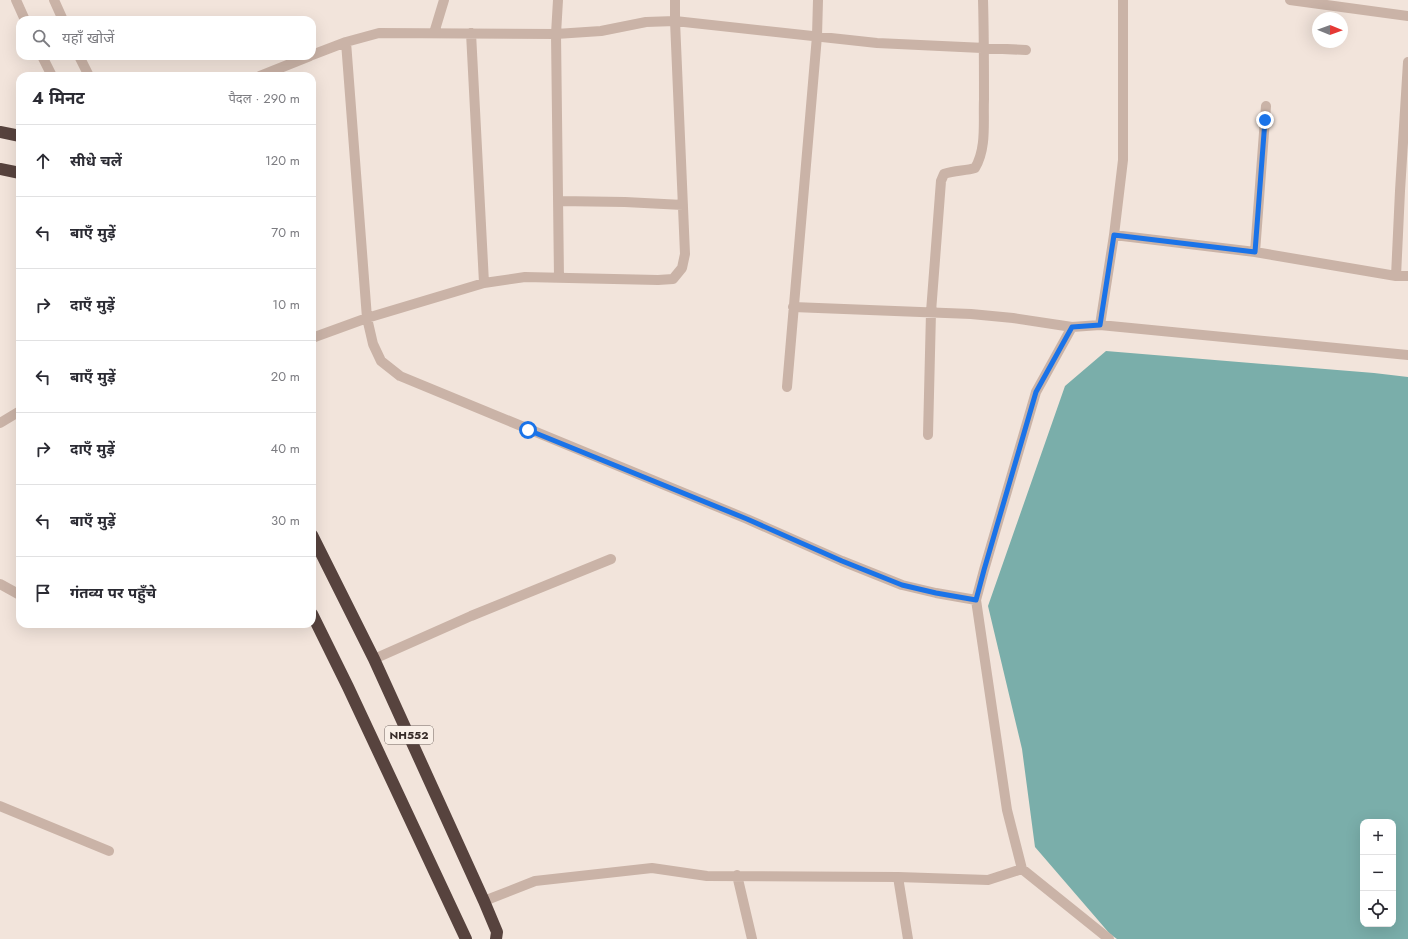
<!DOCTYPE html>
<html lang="hi">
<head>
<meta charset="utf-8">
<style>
	:root { --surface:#fff; --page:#f2f2f3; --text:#2b2b33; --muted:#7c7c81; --line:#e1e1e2 }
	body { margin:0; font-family:Jost,"Noto Sans Devanagari",sans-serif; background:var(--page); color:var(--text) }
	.controls { position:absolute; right:12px; bottom:12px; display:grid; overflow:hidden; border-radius:8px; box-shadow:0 4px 16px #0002 }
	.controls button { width:36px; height:36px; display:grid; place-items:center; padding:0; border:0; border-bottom:1px solid var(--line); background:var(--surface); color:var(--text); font:20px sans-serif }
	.compass { position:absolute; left:1312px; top:12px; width:36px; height:36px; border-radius:50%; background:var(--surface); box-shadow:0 4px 16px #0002; rotate:91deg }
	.stop { position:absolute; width:12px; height:12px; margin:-9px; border:3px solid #1a73e8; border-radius:50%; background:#fff }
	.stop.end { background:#1a73e8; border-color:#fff; box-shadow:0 1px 4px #0008 }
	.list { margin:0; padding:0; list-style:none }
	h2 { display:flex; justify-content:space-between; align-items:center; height:52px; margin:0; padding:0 16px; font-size:17px }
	h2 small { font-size:13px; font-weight:400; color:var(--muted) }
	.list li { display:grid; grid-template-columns:26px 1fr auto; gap:12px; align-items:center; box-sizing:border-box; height:72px; padding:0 16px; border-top:1px solid var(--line) }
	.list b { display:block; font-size:15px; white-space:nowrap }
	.list em { font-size:13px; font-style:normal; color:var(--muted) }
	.icon { flex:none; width:22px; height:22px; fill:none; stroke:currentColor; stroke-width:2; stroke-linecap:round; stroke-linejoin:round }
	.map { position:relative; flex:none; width:1408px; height:939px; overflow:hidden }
	.search { position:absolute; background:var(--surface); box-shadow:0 4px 16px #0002; left:16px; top:16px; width:300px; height:44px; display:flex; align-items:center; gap:10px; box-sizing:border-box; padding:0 14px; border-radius:12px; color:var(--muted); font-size:15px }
	.panel { position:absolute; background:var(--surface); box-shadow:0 4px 16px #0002; left:16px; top:72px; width:300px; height:556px; border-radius:12px }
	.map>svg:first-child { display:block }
	.water { fill:#7aaeaa; fill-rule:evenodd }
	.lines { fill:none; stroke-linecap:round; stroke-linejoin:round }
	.street { stroke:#cab3a7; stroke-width:10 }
	.highway { stroke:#57433e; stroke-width:12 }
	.route { stroke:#1a73e8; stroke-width:5 }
	.labels { text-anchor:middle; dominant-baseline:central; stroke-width:3; stroke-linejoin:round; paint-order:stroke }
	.shield { fill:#f9efe7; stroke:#706561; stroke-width:1 }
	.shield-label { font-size:11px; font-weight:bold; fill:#362a27 }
</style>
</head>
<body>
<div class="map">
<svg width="1408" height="939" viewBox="0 0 1408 939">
	<rect width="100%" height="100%" fill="#f2e4db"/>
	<path class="water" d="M1106 351 1374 373 1408 377V939H1117L1110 934 1035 847 1022 749 988 606 1065 386ZM1363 822H1393V924H1363Z"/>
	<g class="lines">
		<path class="street" d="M16 0 25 20
			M54 0 63 20
			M558 0 556 34 559 278
			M1290 0 1408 16
			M434 33 444 0
			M471 33 484 283
			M346 42 367 318 373 344 381 361 400 376 747 519 842 561 902 585 936 593 976 600
			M312 55 346 42 379 33 556 34 601 31 646 22 675 21 877 43 1026 50
			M42 56 52 76
			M79 56 89 76
			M260 76 310 56
			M559 201 625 202 683 205
			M1114 235 1255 252 1396 276H1408
			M1255 252 1266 106
			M1396 276 1400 191 1408 62
			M793 307 971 314 1013 318 1072 327
			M1100 325 1114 235 1123 160V0
			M312 338 367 318 484 283 525 277 658 280 673 279 682 268 685 254 675 21V0
			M787 387 817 36 818 0
			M0 423 20 411
			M928 435 931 312 941 181 944 174C954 170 965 171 975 168 987 148 983 121 984 99 984 66 984 33 983 0
			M0 584 20 595
			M374 659 471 616 611 559
			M0 806 109 851
			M1022 869 1007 810 976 600 984 570 1036 392 1072 327 1100 325 1408 355
			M737 875 752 939
			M898 877 908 939
			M484 901 535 881 652 868 707 876 898 877 988 880 1022 869 1109 939"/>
		<path class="highway" d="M0 132 20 136
			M0 169 20 173
			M312 535 374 659 484 901 497 932 496 939
			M312 614 348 687 466 939"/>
	</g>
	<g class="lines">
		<path class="route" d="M528 430 747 519 842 561 902 585 936 593 976 600 984 570 1036 392 1072 327 1100 325 1114 235 1255 252 1265 120"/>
	</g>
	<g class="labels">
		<rect class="shield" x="385" y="726" width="48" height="18" rx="3"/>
		<g class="shield-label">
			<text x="409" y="735">NH552</text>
		</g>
	</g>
</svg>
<div class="controls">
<button>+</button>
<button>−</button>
<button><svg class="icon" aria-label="locate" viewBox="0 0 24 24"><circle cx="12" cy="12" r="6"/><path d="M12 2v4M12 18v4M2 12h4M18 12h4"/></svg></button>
</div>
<svg class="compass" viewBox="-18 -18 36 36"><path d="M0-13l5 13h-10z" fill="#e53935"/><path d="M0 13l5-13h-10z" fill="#7c7c81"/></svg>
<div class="stop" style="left:528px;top:430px"></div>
<div class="stop end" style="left:1265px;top:120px"></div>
<div class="search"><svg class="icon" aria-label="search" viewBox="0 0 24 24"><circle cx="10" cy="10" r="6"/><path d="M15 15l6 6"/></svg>यहाँ खोजें</div>
<section class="panel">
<h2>4 मिनट<small>पैदल · 290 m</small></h2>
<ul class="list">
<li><svg class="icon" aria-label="ahead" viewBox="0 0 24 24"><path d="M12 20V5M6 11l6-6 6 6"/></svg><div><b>सीधे चलें</b></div><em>120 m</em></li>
<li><svg class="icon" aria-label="left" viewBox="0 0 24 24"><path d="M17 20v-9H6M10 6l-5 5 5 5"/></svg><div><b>बाएँ मुड़ें</b></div><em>70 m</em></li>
<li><svg class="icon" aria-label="right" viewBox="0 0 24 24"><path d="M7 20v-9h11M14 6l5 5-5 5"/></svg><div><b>दाएँ मुड़ें</b></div><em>10 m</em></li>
<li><svg class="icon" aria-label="left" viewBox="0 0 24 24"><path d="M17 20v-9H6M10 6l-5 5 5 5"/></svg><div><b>बाएँ मुड़ें</b></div><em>20 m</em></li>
<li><svg class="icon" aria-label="right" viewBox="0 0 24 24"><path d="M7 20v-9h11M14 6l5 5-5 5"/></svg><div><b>दाएँ मुड़ें</b></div><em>40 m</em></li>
<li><svg class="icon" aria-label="left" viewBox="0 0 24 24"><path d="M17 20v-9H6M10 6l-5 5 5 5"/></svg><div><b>बाएँ मुड़ें</b></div><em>30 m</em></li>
<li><svg class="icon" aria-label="arrive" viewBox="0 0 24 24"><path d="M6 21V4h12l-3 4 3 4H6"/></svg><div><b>गंतव्य पर पहुँचे</b></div></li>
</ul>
</section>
</div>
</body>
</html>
